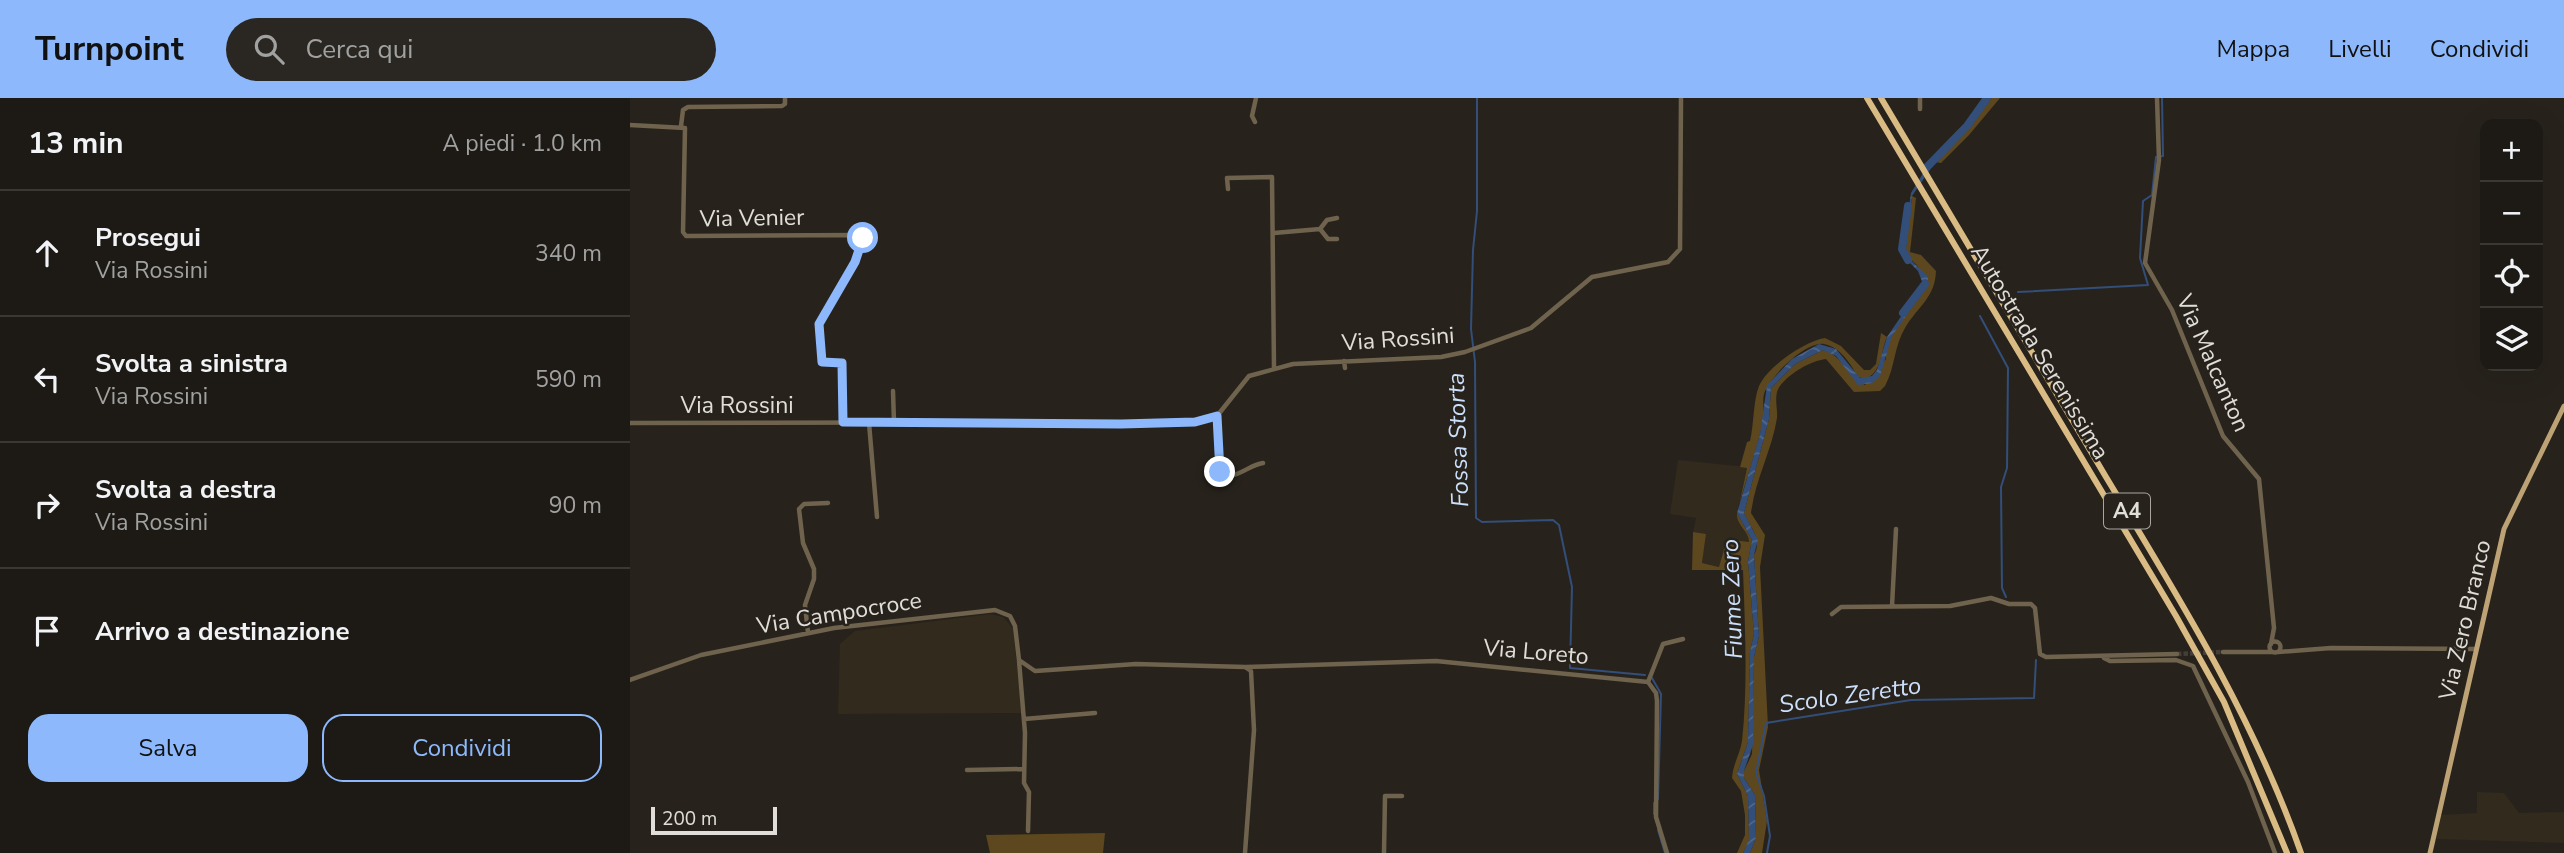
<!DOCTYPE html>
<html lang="it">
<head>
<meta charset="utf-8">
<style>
	:root { --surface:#1d1a15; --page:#2a2722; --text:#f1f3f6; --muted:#a0a1a0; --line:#3b3834; --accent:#8db9fc }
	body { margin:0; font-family:"Nunito Sans",sans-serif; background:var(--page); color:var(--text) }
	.controls { position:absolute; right:21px; top:21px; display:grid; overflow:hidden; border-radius:14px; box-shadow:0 7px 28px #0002 }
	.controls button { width:63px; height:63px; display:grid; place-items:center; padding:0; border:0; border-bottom:2px solid var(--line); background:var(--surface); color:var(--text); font:35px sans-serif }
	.scale { position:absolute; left:21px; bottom:18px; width:126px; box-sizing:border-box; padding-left:7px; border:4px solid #e1ded9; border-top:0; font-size:19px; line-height:24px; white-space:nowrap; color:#e1ded9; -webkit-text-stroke:5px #27231c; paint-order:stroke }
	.stop { position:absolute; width:21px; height:21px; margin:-16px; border:5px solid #8db9fc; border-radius:50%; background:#fff }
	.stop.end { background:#8db9fc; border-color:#fff; box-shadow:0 2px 7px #0008 }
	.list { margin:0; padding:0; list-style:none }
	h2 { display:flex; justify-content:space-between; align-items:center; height:91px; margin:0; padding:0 28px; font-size:30px }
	h2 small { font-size:23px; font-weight:400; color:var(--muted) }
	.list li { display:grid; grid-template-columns:46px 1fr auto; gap:21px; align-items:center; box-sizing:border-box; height:126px; padding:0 28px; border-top:2px solid var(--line) }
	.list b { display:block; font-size:26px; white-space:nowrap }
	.list p { margin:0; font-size:23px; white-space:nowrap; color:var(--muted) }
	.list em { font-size:23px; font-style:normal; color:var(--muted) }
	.actions { display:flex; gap:14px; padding:21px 28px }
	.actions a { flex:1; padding:16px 0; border:2px solid var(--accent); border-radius:21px; text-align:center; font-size:24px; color:var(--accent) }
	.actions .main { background:var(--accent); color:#111 }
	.icon { flex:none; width:38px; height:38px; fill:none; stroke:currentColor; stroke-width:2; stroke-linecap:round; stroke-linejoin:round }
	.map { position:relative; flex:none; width:1934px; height:755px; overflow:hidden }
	header { display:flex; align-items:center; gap:42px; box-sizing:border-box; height:98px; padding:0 35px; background:var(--accent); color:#111 }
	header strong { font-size:33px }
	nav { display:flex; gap:38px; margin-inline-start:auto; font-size:24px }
	.search { width:490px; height:63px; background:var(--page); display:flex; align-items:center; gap:18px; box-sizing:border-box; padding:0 24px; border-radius:38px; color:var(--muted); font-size:26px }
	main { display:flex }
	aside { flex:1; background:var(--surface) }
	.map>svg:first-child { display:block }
	.built { fill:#312a1d }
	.green { fill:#5d471e }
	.water { fill:url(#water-waves) }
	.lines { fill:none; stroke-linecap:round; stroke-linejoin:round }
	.stream { stroke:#324e79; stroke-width:2 }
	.river { stroke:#324e79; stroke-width:8 }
	.minor-tunnel { stroke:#433f38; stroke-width:4.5; stroke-dasharray:4.5 2; stroke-linecap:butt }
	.minor { stroke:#6f634d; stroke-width:4.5 }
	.major { stroke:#bca274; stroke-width:5 }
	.highway { stroke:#dabb83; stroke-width:6 }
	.route { stroke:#8db9fc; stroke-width:9 }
	.labels { text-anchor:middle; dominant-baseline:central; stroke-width:5; stroke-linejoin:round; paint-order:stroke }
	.shield { fill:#27231c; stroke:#a9a6a0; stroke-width:2 }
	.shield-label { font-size:21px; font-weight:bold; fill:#e1ded9 }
	.street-label { font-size:23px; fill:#e1ded9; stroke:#27231c }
	.water-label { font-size:24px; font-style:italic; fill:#cbdefa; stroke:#27231c }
</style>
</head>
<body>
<header>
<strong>Turnpoint</strong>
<div class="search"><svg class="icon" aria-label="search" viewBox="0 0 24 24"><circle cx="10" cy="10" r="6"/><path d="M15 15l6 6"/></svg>Cerca qui</div>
<nav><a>Mappa</a><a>Livelli</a><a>Condividi</a></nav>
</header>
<main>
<aside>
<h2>13 min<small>A piedi · 1.0 km</small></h2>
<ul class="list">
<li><svg class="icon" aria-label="ahead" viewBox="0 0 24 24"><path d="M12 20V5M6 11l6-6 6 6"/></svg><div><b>Prosegui</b><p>Via Rossini</p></div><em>340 m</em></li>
<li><svg class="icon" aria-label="left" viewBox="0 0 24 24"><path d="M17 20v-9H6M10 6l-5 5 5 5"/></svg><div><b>Svolta a sinistra</b><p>Via Rossini</p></div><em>590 m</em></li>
<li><svg class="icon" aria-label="right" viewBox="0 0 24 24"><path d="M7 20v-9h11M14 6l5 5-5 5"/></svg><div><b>Svolta a destra</b><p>Via Rossini</p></div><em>90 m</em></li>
<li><svg class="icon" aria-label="arrive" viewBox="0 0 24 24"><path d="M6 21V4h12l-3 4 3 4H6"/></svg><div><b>Arrivo a destinazione</b></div></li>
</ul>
<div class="actions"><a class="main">Salva</a><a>Condividi</a></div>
</aside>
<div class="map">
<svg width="1934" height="755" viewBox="0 0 1934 755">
	<defs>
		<pattern id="water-waves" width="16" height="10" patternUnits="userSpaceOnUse" patternTransform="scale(1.75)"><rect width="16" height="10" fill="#324e79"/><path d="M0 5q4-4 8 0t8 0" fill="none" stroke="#4f678b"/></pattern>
	</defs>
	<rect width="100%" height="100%" fill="#27231c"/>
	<path class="built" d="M1048 362 1117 369 1107 415 1108 424 1118 437 1119 444 1097 441 1090 469 1072 465 1076 437 1063 434 1066 420 1040 416Z
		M361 516 373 519 383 530 392 615 208 616 210 546 225 533Z
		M1847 694 1874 695 1889 715 1934 714V745L1806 741 1811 717 1847 715Z"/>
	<path class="green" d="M1362 0H1370L1339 37 1311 65 1305 64Z
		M1282 98 1286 100 1280 154 1291 157 1306 173C1305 200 1288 208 1275 230 1264 248 1265 270 1255 288L1250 293 1224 294 1196 261C1180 263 1160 275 1150 288 1143 297 1148 310 1147 320 1142 352 1125 382 1121 415L1135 437 1130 469 1138 629 1129 672 1137 723 1132 755H1120L1126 740 1125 697 1114 680V673L1122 656 1124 559 1129 538 1124 457C1133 440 1120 430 1114 415L1139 321 1141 290 1165 266 1193 252C1213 257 1217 279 1235 287L1256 261C1255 230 1285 211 1298 186L1287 167 1275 157Z
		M1251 235 1257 239C1250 255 1253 272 1236 281L1228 279C1221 266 1210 249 1194 246 1176 243 1139 279 1134 296 1132 304 1135 314 1133 323 1127 351 1117 379 1109 407L1117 370 1110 369 1117 344 1120 343C1124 327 1123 303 1129 288 1137 269 1175 243 1195 240L1211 248 1234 272H1240L1246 266Z
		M1107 415 1122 442 1118 463 1124 536 1120 553 1118 644 1107 676 1118 698 1119 743 1113 755H1107L1115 737V717L1111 693 1102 680C1103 666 1110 656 1112 643 1118 588 1115 527 1113 472H1062L1063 434 1076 436 1072 465 1089 469 1097 441 1119 444C1119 432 1106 428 1107 415Z
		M475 735 473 755H360L356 737Z"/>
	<path class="water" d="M1358 0H1362L1310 57 1282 98 1275 157 1298 178V186L1262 238 1250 278 1242 285 1228 287 1206 258 1193 252 1165 266 1141 290 1139 321 1114 415 1128 442 1124 457 1129 538 1124 559 1123 647 1114 673V680L1125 697 1126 740 1120 755H1113L1119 742 1118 698 1107 676 1118 644 1120 553 1124 536 1118 463 1122 442 1107 415 1130 336 1137 287 1162 261 1189 246 1206 251 1230 280 1242 278 1247 272 1257 239 1293 186 1288 173 1272 157 1281 95 1303 59 1337 28Z"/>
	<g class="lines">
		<path class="stream" d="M847 0V113L843 152 841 231 845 264 846 420 852 424 923 422 929 427 942 489 940 570 1015 577
			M1388 194 1518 187 1510 160 1513 103 1522 97 1526 59 1533 58 1532 0
			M1350 218 1378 270 1377 370 1371 389 1372 490 1376 499
			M1022 580 1031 596 1028 701
			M1024 716V705
			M1028 732 1035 755
			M1137 755 1140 738 1134 698 1126 675 1136 625 1281 602 1404 600 1406 562"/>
		<path class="river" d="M1297 69 1337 28 1357 0
			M1278 108 1272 151 1278 162
			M1273 215 1295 186"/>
		<path class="minor-tunnel" d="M1547 556 1593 554"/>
		<path class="minor" d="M1527 0 1529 62 1515 165 1542 212 1593 338 1629 381 1644 530 1641 546
			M1290 11V0
			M625 24 622 18 626 0
			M0 27 55 30 53 134 56 138 231 137 225 164 189 226 192 264 212 266 213 324
			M51 28 53 12 58 9 152 8 155 6V0
			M598 91 597 80 642 79 644 270
			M690 131 698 141H707
			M644 135 690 131 697 122 707 120
			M714 263 715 270
			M263 293 264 325
			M587 318 592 376C607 382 618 367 633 365
			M0 325 565 324 587 318 619 278 663 266 811 259 835 254 901 230 962 179 1038 164 1050 151 1051 0
			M239 325 247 419
			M1262 508 1266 431
			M1202 516 1211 509 1320 508 1361 500 1379 506H1401L1405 510 1410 556 1416 559 1547 556
			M178 535 175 507 184 481V471L173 445 169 411 174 406 198 405
			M1639.5 549a5.5 5.5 0 1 1 11 0a5.5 5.5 0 1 1-11 0Z
			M1593 554H1643
			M1648 554 1701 550 1846 551
			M1474 560 1480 563 1546 562 1563 568 1618 684 1645 755
			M389 563 395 635 394 685 399 694 398 733
			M616 569 806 563 1018 584 1026 595 1027 603 1026 719 1037 755
			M0 582 71 557 204 530 365 512 380 518 385 528 389 562 405 573 506 566 615 569 621 573 624 632 615 755
			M1018 584 1033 546 1053 541
			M394 621 465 615
			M337 672 394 671
			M754 755 755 698H772"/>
		<path class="major" d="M1800 755 1874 431 1934 308"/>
		<path class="highway" d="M1237 0 1546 518 1594 604 1657 755
			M1251 0C1326 126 1400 253 1476 379 1549 500 1624 620 1671 755"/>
	</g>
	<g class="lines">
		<path class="route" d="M233 140 225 164 189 226 192 264 212 265 213 324 491 326 565 324 587 318 590 374"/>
	</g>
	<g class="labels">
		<rect class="shield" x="1474" y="395.5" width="46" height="35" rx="5"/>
		<g class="shield-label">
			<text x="1497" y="413">A4</text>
		</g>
		<g class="street-label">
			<text transform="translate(122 120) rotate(-1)">Via Venier</text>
			<text transform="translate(768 241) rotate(-4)">Via Rossini</text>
			<text transform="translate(1410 254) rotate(59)">Autostrada Serenissima</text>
			<text transform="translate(1583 265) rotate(66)">Via Malcanton</text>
			<text x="107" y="307">Via Rossini</text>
			<text transform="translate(209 515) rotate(-9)">Via Campocroce</text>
			<text transform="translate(1835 522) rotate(-77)">Via Zero Branco</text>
			<text transform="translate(906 554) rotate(5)">Via Loreto</text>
		</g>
		<g class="water-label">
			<text transform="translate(828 342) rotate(-92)">Fossa Storta</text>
			<text transform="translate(1102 501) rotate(-92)">Fiume Zero</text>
			<text transform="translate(1220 597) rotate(-8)">Scolo Zeretto</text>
		</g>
	</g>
</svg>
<div class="controls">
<button>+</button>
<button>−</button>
<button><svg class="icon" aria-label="locate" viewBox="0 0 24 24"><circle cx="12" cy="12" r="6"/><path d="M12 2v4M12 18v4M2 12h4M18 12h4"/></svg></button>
<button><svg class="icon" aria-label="layers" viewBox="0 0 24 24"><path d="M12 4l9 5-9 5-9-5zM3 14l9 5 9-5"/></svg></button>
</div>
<div class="scale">200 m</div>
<div class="stop" style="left:233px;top:140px"></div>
<div class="stop end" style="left:590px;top:374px"></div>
</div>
</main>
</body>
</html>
